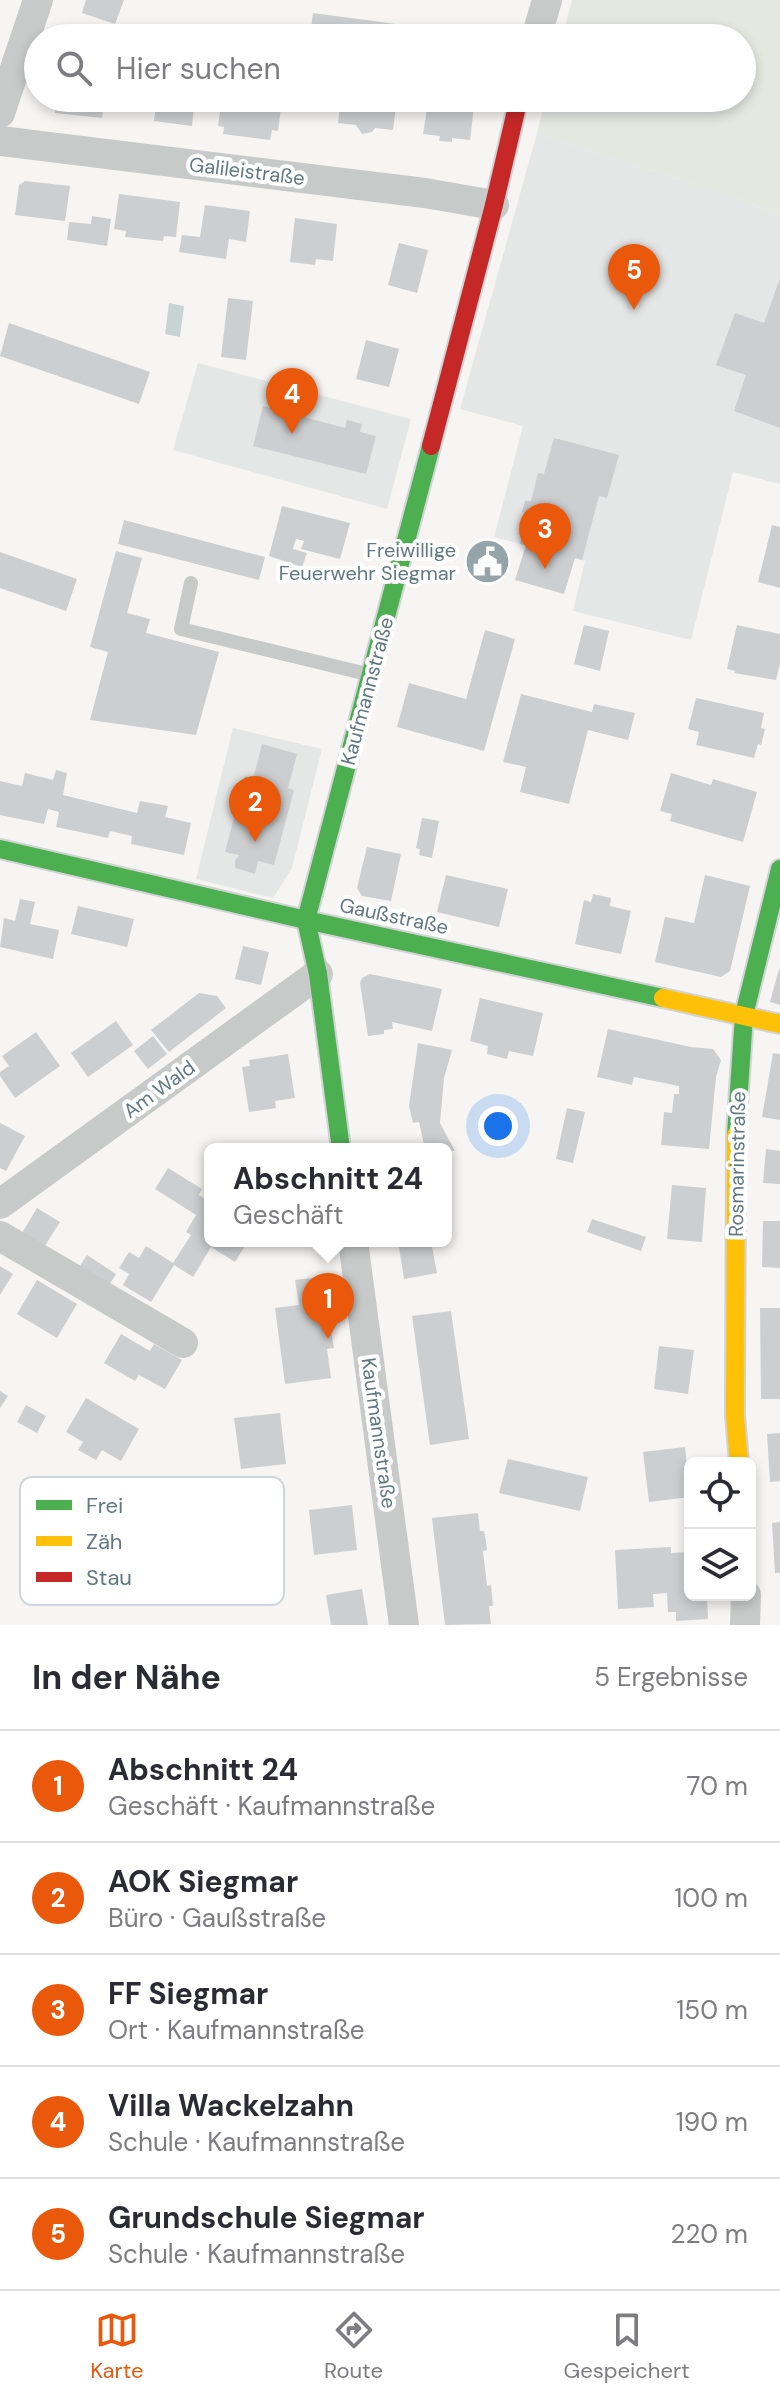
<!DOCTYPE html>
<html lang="de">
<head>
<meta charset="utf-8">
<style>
	:root { --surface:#fff; --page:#f2f2f3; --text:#2b2b33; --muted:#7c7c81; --line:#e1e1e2; --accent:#ea580c }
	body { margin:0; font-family:"DM Sans",sans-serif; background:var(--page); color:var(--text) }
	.controls { position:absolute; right:24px; bottom:24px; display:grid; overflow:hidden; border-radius:12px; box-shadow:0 4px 12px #0003 }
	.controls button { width:72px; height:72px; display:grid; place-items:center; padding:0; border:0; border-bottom:2px solid var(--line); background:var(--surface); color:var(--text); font:40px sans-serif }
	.you { position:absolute; left:498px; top:1126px; width:28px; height:28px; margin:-20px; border:6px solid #fff; border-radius:50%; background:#1a73e8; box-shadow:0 0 0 12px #1a73e833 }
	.badge { display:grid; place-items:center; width:52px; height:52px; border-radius:50%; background:var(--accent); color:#fff; font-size:26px; font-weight:700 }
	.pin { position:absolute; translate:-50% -66px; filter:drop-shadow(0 2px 4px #0008) }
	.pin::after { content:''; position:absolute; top:42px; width:28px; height:24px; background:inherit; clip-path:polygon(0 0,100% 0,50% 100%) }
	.popup { position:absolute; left:204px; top:1143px; width:248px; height:104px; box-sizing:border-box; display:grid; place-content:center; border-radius:12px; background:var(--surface); filter:drop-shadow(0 2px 6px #0005); font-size:26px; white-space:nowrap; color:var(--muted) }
	.popup b { font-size:30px; color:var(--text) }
	.popup::after { content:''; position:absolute; left:50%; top:100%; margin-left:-16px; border:16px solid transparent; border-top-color:var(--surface) }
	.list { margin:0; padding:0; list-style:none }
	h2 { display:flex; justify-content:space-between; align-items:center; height:104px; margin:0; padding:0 32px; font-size:34px }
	h2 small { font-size:26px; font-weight:400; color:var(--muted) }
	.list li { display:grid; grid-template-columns:52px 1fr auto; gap:24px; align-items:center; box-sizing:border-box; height:112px; padding:0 32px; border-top:2px solid var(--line) }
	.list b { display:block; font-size:30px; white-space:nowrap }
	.list p { margin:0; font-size:26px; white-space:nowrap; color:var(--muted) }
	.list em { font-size:26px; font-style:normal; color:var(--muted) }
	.icon { flex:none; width:44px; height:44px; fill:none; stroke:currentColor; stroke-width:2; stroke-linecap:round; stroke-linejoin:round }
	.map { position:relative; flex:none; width:780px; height:1625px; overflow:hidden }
	.search { position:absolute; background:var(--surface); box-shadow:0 4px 12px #0003; left:24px; right:24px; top:24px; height:88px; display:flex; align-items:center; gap:20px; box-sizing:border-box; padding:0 28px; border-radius:44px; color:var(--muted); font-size:30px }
	.sheet { height:664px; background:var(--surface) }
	nav { display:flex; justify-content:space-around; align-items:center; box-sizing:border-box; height:112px; border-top:2px solid var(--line); background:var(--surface); font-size:22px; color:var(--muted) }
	nav a { display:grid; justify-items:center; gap:4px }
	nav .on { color:var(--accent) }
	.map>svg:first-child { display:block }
	.built { fill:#e5e7e6 }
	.green { fill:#e5e7e1 }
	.water { fill:#c8d4d4 }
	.building { fill:#cdcecf }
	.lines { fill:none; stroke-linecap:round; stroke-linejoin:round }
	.fast-casing { stroke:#d2d3d4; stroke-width:22 }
	.slow-casing { stroke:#d2d3d4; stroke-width:22 }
	.jam-casing { stroke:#d2d3d4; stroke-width:22 }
	.lane { stroke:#c8caca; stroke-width:14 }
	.street { stroke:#c8caca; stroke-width:30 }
	.fast { stroke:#4caf50; stroke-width:18 }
	.slow { stroke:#ffc107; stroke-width:18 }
	.jam { stroke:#c62828; stroke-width:18 }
	.labels { text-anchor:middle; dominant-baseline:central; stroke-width:8; stroke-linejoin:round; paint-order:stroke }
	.street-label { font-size:20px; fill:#607880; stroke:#fff }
	.poi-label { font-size:20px; fill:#607880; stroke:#fff; text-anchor:end }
	.key { fill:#fff; stroke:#cfd6d9; stroke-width:2 }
	.key-label { font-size:22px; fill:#607880 }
</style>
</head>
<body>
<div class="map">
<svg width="780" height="1625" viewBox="0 0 780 1625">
	<rect width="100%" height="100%" fill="#f6f5f4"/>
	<path class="built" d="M537 133 742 200 780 216V484L733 472 691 640 573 611 585 561 494 537 523 426 460 409Z
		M198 363 411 419 387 509 173 450Z
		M233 728 322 749 292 868 273 898 196 879Z"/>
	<path class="green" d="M572 0H780V216L742 200 537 133 546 98H742V38H562Z"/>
	<path class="water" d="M169 303 184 306 180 337 165 334Z"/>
	<path class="building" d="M86 0H124L115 24 82 13Z
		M313 13 403 25 401 38 310 36Z
		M454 27 467 29V34L487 38H436L437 30 454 32Z
		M56 98H105L102 118 55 113Z
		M157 98H195L192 126 154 121Z
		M245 98H259L258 105 281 108 278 131 272 130 270 140 223 134 224 127 218 126 220 111 226 112 228 101 244 104Z
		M332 98H397L393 130 375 128 372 132 362 134 356 125 338 123 340 105 331 104Z
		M428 98H475L470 140 452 138V142L439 141 440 136 423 134 427 109H430L431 102H427Z
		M25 181 70 186 65 221 15 215 19 185Z
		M119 194 180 202 176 237 164 236 163 241 125 237 126 231 114 229Z
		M205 205 250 211 246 242 229 239 226 259 179 252 182 235 200 237Z
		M92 216 111 219 107 246 67 240 69 222 91 224Z
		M295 218 337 224 333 261 316 259 315 265 290 262Z
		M399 243 428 250 417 293 388 285Z
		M780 278V428L734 411 746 375 716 365 735 313 764 323Z
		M228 298 253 301 246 360 221 357Z
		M9 323 150 372 139 404 0 356Z
		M366 340 399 349 389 387 356 379Z
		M263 406 345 428 347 420 362 424 360 432 376 436 366 474 253 446Z
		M554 438 619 455 607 498 599 496 582 560 575 558 564 594 515 580 526 545 520 544 527 515 522 512 525 501H531L538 473 544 474Z
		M282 506 350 523 340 559 301 549 304 541 296 539 293 549 307 553 302 567 269 556Z
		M124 520 265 557 259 580 118 544Z
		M772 525 780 527V588L758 582Z
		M116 551 142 558 127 613 150 619 146 633 219 652 196 735 90 720 108 652 90 647Z
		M0 552 77 579 66 611 0 588Z
		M584 625 609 631 600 671 574 664Z
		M737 625 780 634V664L776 680 734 673 735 671 727 669Z
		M485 630 515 639 484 751 397 727 409 683 466 699Z
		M521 694 592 712 594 704 635 713 628 740 588 730 569 804 520 792 526 767 503 762Z
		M696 698 764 713 761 728 765 729 761 745 758 744 754 758 696 745 699 732 688 729Z
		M262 744 297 754 288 788 294 790 274 865 258 861 255 874 235 868V861L239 855 225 852 245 776 253 779Z
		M56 770 67 773 63 795 137 813 140 801 168 806 165 817 191 823 184 855 131 844 132 836 110 831 108 838 56 827 59 812 48 809 44 824 0 815V781L22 786 25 773 53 780Z
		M671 773 711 785 713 779 757 792 743 842 670 821 672 814 660 811Z
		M422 818 439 821 432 858 419 855 420 849 416 848Z
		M367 847 401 854 391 901 362 896 357 888Z
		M446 875 508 889 499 927 437 912Z
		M705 875 750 886 730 971 721 977 655 962 665 917 694 923Z
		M593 894 611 898 610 906 631 911 621 954 575 944 584 900 591 902Z
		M20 899 35 902 30 924 59 930 53 959 0 947 4 918 15 921Z
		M78 906 134 919 127 947 71 934Z
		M243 946 269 952 261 985 235 979Z
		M779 969H780V1005L770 1002Z
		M370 974 442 989 432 1031 392 1022 393 1029 384 1030V1034L368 1036 360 983 362 978Z
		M199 993 217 996 226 1008 169 1052 151 1030Z
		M480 998 543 1013 533 1056 509 1051 507 1059 487 1054 488 1046 470 1041Z
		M116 1021 133 1045 88 1077 71 1053Z
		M608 1029 691 1047 713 1049 721 1060 716 1077 709 1149 661 1145 664 1112 672 1113 674 1094H679V1086L634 1077 632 1085 597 1077Z
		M36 1032 60 1066 15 1098 0 1076V1072L9 1066 2 1056Z
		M153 1036 167 1054 148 1069 134 1051Z
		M418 1043 452 1050 444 1078 440 1123 455 1151 425 1149 419 1122 413 1123 409 1106Z
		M773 1053 780 1054V1120L762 1117Z
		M288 1054 295 1098 275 1101 276 1108 249 1112 242 1067 250 1066 249 1060Z
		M567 1108 585 1112 573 1163 556 1159Z
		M0 1123 25 1136 6 1171 0 1168Z
		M417 1143 418 1149H381V1147Z
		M766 1149 780 1151V1184L763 1183Z
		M168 1168 202 1189 199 1195 210 1202V1241H248L235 1262 211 1247 193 1277 174 1265 151 1302 123 1285 129 1274 119 1268 129 1252 139 1258 146 1246 173 1263 191 1235 186 1232 196 1215 155 1189Z
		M672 1185 706 1188 702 1242 667 1239Z
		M37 1208 60 1222 44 1247 22 1233Z
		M592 1219 646 1237 641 1251 587 1232Z
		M763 1221H780V1268L762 1267Z
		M398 1241H431L437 1273 404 1279Z
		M87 1255 116 1274 108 1287 78 1269Z
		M0 1266 13 1274 0 1295Z
		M320 1277 325 1331 331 1330 334 1348 327 1349 331 1378 285 1384 275 1308 299 1305 295 1280Z
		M37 1280 77 1304 57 1338 17 1314Z
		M760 1308H780V1399H761Z
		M451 1311 469 1439 430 1445 412 1316Z
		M121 1334 150 1351 154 1344 182 1360 165 1389 139 1375 135 1381 104 1363Z
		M659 1346 694 1350 688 1394 654 1389Z
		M0 1391 8 1396 0 1408Z
		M86 1398 139 1429 121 1461 102 1450 96 1460 78 1450 83 1442 66 1432Z
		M26 1405 46 1416 37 1433 17 1422Z
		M280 1413 286 1464 241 1469 234 1418Z
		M780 1433V1481L770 1482 767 1434Z
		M685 1447 690 1497 649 1502 643 1452Z
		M508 1459 588 1477 580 1511 499 1493Z
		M83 1478 117 1499 77 1563 54 1549 82 1505 70 1498Z
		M352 1505 357 1550 314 1555 309 1510Z
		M478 1513 480 1531H484L486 1541 487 1550 483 1551 487 1586 491 1585 493 1606H489L491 1624 445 1625 432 1518Z
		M780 1522V1573H775L772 1523Z
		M173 1538 207 1557 186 1596 152 1578Z
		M671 1547V1553L690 1552V1595H707L708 1619 676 1621V1612H668L667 1593 653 1594 654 1607 618 1609 615 1550Z
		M100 1561 143 1586 133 1604 90 1578Z
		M362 1589 368 1625H331L326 1595Z"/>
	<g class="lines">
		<defs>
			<path id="fast" d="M0 849 306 920 663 998
				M736 1135 744 1015 780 869
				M341 1149 318 974 306 920 431 446"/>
			<path id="slow" d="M663 998 780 1024
				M736 1135 735 1415 739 1463"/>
			<path id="jam" d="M431 446 494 205 519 98"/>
		</defs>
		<use href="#fast" class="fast-casing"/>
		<use href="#slow" class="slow-casing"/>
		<use href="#jam" class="jam-casing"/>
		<path class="lane" d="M191 583 181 629 367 674"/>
		<path class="street" d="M536 38 547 0
			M0 113 38 0
			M0 141 425 193 494 205
			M0 1204 318 974
			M0 1236 183 1343
			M353 1241 404 1625
			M745 1625 746 1595"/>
		<use href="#fast" class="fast"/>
		<use href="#slow" class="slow"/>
		<use href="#jam" class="jam"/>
	</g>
	<defs>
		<symbol id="civic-disc" viewBox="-11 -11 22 22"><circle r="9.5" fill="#94a4a9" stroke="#fff"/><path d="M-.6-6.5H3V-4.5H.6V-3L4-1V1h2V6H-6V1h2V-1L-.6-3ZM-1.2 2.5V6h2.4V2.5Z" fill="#fff"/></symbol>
	</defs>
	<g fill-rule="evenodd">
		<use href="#civic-disc" x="462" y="536" width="51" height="51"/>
	</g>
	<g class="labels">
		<g class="street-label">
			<text transform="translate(247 171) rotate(7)">Galileistraße</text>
			<text transform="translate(367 691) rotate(-75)">Kaufmannstraße</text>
			<text transform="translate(394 916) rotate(12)">Gaußstraße</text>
			<text transform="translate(159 1089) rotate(-36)">Am Wald</text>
			<text transform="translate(737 1164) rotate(-89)">Rosmarinstraße</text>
			<text transform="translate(379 1433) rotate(82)">Kaufmannstraße</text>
		</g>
		<g class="poi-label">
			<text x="456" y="550">Freiwillige<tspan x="456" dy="23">Feuerwehr Siegmar</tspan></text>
		</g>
	</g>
	<rect x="20" y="1477" width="264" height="128" rx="12" class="key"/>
	<rect x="36" y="1500" width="36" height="10" fill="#4caf50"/>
	<rect x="36" y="1536" width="36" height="10" fill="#ffc107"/>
	<rect x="36" y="1572" width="36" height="10" fill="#c62828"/>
	<g class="key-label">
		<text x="86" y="1513">Frei</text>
		<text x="86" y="1549">Zäh</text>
		<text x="86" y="1585">Stau</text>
	</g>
</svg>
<div class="controls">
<button><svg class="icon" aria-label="locate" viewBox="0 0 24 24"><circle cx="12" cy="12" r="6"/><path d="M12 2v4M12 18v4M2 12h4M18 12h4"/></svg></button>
<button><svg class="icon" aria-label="layers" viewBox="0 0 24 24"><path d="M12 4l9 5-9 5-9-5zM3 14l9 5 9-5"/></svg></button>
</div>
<div class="you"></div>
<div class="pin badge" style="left:328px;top:1339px">1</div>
<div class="popup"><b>Abschnitt 24</b>Geschäft</div>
<div class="pin badge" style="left:255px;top:842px">2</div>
<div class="pin badge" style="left:545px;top:569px">3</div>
<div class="pin badge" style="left:292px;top:434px">4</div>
<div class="pin badge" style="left:634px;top:310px">5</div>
<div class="search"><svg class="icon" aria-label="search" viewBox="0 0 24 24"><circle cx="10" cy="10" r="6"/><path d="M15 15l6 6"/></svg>Hier suchen</div>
</div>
<section class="sheet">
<h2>In der Nähe<small>5 Ergebnisse</small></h2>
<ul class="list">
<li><span class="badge">1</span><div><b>Abschnitt 24</b><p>Geschäft · Kaufmannstraße</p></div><em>70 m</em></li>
<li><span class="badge">2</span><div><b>AOK Siegmar</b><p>Büro · Gaußstraße</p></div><em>100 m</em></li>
<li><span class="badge">3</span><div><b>FF Siegmar</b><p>Ort · Kaufmannstraße</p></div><em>150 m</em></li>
<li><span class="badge">4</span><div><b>Villa Wackelzahn</b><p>Schule · Kaufmannstraße</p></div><em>190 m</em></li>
<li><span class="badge">5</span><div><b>Grundschule Siegmar</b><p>Schule · Kaufmannstraße</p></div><em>220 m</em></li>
</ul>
</section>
<nav>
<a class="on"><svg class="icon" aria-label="map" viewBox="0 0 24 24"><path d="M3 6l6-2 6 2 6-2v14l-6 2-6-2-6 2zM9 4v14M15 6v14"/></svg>Karte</a>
<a><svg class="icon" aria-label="directions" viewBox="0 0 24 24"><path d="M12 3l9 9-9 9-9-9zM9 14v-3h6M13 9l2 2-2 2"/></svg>Route</a>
<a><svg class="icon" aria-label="saved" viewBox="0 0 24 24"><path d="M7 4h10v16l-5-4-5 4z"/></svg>Gespeichert</a>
</nav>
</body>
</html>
